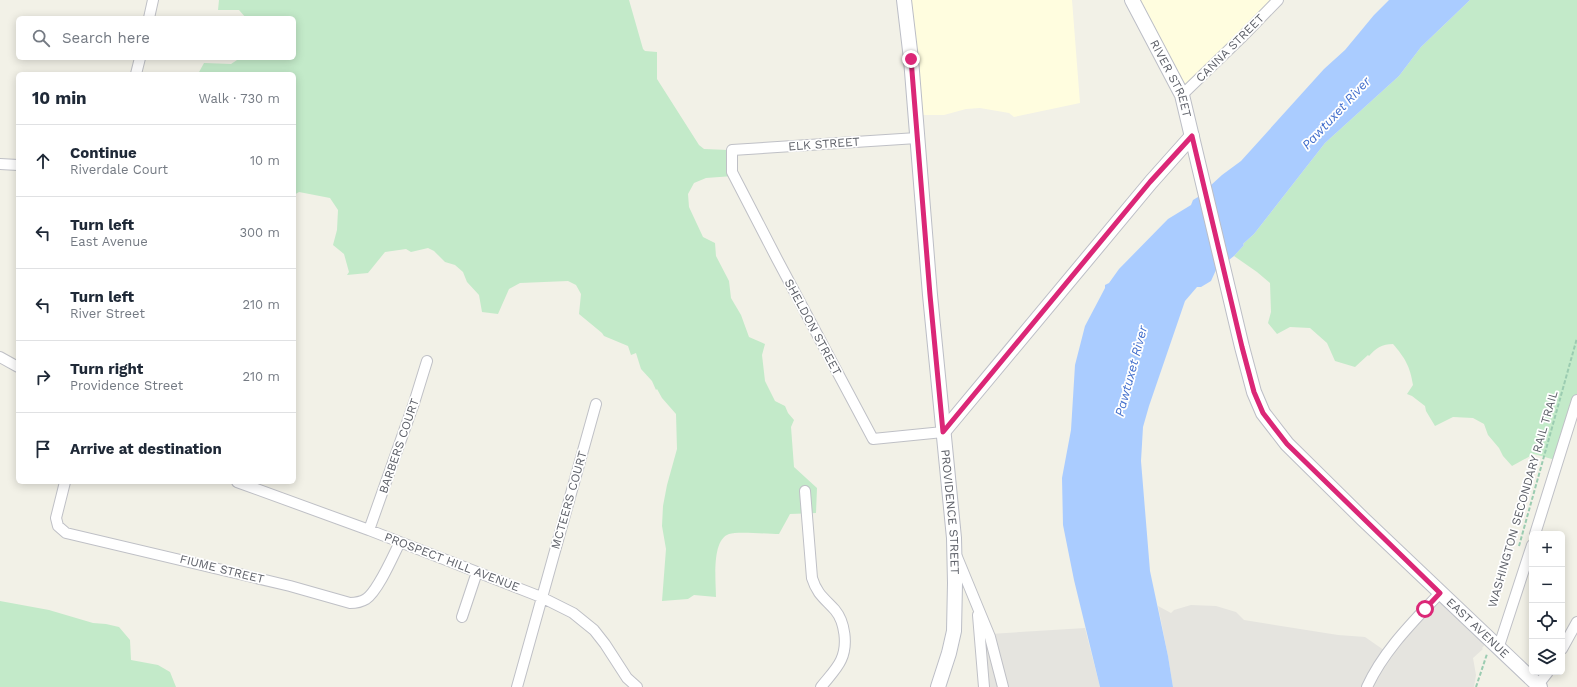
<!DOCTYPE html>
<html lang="en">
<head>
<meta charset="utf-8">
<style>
	:root { --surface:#fff; --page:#f2f2f3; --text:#1f2937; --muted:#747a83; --line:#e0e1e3 }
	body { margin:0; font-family:"Work Sans",sans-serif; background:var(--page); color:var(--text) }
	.controls { position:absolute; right:12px; bottom:12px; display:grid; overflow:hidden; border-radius:6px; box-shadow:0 2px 10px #0003 }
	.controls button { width:36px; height:36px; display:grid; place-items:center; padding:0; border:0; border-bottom:1px solid var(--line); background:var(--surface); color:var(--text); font:20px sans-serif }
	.stop { position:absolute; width:12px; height:12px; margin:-9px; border:3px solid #db2777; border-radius:50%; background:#fff }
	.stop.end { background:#db2777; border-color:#fff; box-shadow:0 1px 4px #0008 }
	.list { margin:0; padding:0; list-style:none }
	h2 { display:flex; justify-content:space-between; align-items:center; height:52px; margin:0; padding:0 16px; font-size:17px }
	h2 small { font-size:13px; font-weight:400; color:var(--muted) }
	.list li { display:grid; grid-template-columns:26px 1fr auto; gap:12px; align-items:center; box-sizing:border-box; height:72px; padding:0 16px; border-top:1px solid var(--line) }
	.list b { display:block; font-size:15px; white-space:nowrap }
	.list p { margin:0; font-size:13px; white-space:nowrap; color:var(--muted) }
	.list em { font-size:13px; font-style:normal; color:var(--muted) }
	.icon { flex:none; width:22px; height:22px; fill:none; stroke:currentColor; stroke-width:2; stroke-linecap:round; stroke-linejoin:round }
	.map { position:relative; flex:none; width:1577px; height:687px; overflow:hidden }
	.search { position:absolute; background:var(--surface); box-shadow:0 2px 10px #0003; left:16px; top:16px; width:280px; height:44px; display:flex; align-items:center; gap:10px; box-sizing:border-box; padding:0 14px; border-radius:6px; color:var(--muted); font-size:15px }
	.panel { position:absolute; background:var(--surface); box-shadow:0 2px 10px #0003; left:16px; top:72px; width:280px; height:412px; border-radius:6px }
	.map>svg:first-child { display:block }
	.commercial { fill:#fffddf }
	.industrial { fill:#e5e4df }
	.green { fill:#c3eac9 }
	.water { fill:#acf }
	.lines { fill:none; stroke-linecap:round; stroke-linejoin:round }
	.street-casing { stroke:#bfc0c6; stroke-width:12 }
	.secondary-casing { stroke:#bcbec6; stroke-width:16 }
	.path { stroke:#9bccb1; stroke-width:2; stroke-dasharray:4 2; stroke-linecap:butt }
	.street { stroke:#fff; stroke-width:10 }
	.secondary { stroke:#fff; stroke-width:14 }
	.route { stroke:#db2777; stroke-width:5 }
	.labels { text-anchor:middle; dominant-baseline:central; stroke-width:3.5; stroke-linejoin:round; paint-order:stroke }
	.street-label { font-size:12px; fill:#5e6169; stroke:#fff }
	.water-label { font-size:13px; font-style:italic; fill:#436fcc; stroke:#fff }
</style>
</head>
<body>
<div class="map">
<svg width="1577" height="687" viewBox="0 0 1577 687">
	<rect width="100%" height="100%" fill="#f2f1e7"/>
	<path class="commercial" d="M905 0H1072L1080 103 1014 117 1009 113 980 108 966 109 944 115H917Z
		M1132 0H1278L1185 97Z"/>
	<path class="industrial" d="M1442 597 1490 639 1482 648 1483 649 1473 658 1476 675 1474 687H1173L1168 656 1158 606 1171 613 1174 610 1191 605 1216 606 1236 612 1244 620 1338 635 1365 637 1391 655Z
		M1085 628 1100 687H984L974 635Z"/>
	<path class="green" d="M219 0H629L643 49 645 51 657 52V79L699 145 704 149 728 150 733 176 706 178 694 183 688 194 689 207 703 237 715 243 716 256 729 281 731 298 741 315 749 337 765 344 762 355 765 381 775 401 785 406 788 413 794 420 791 427 794 467 817 488 816 513 790 514 779 534C768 534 737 531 729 534 711 540 716 582 716 597L694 595 688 599 662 601 666 549 662 526 663 506 667 485 677 449 676 414 662 398 657 389 656 390 652 381 641 369 636 353 631 355 628 346 604 336 602 333 579 314 581 294 576 285 568 281 520 283 509 289 498 314 482 312 479 295 467 282 463 272 455 265 445 262 434 251 428 248 411 252 406 249 385 252 368 273 347 275 349 272 344 254 333 245 337 230 338 210 330 198 299 192 294 195V74H198L204 63 231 64 240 58H294V18H246L239 10H218Z
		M1470 0H1577V410L1559 461 1534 454 1512 466 1503 456 1499 448 1488 435 1484 424 1473 418 1453 417 1435 426 1426 411 1425 406 1412 396 1407 394 1413 385C1410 366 1405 358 1393 344 1382 344 1376 348 1369 356L1368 355 1355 367 1335 361 1327 343 1310 328 1290 327 1277 334 1268 323 1271 312 1270 283 1257 272 1234 256 1244 245 1243 244 1254 234 1325 143 1399 76 1421 47Z
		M0 601 49 610 93 623 106 624 119 627 130 640 131 660 158 665 170 672 176 687H0Z"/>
	<path class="water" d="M1389 0H1470L1421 47 1399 76 1325 143 1254 234 1243 244 1244 245 1234 256 1216 270 1211 281 1201 287H1197L1185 301 1149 406 1143 427 1141 461 1150 571 1168 656 1173 687H1100L1074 580 1063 525 1062 478 1071 430 1075 365 1085 326 1105 288V285L1109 283 1119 269 1168 219 1191 205 1193 200 1198 197 1222 175 1241 161 1324 69 1345 50 1374 15Z"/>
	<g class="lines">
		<defs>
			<path id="street" d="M149 18 153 0
				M136 74 140 58
				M1182 95 1241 38 1278 0
				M917 138 732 150V172L777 259 873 439 943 432
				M0 164 18 165
				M0 357 18 367
				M65 482 56 518 58 526 66 533 290 586 350 603C356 603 361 602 366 599 378 591 393 556 400 542
				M237 482 369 530 541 597 573 613 594 630 605 644 627 678 637 687
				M805 491 812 578C817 594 824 598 835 610 845 622 848 645 841 660 837 669 828 678 821 687
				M369 530 414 403 427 361
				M1535 534 1577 400
				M957 557 990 637 1003 687
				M978 615 984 687
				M462 617 477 572
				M1498 649 1532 545
				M1562 649 1577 622
				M1538 685 1548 672
				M517 687 596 404
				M1367 687C1384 650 1413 622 1440 593"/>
			<g id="secondary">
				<path id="s1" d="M904 0 911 59 930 295 954 538 955 583 954 631 949 653 938 687"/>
				<path id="s2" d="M1132 0 1182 95 1242 347 1254 392 1263 413 1287 444 1363 519 1540 687"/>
				<path d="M943 432 1151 182 1192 136"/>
			</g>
		</defs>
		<use href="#street" class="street-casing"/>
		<use href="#secondary" class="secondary-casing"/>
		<path class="path" d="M1519 546 1577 338
			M1476 687 1487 654"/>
		<use href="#street" class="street"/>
		<use href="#secondary" class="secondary"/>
	</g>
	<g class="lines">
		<path class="route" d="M911 59 930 295 943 432 1150 182 1192 136 1242 347 1254 392 1263 413 1287 444 1440 593 1425 609"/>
	</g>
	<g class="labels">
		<g class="street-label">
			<text transform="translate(1230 48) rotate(-45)">CANNA STREET</text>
			<text stroke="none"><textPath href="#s2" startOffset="88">RIVER STREET</textPath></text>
			<text transform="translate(824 144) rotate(-4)">ELK STREET</text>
			<text transform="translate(813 327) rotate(62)">SHELDON STREET</text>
			<text transform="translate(399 446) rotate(-71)">BARBERS COURT</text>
			<text transform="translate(1523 499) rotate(-74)">WASHINGTON SECONDARY RAIL TRAIL</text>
			<text transform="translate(569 500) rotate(-74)">MCTEERS COURT</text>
			<text stroke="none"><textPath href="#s1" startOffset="514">PROVIDENCE STREET</textPath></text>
			<text transform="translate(452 562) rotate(21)">PROSPECT HILL AVENUE</text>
			<text transform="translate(222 569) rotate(14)">FIUME STREET</text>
			<text stroke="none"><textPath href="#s2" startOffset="740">EAST AVENUE</textPath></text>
		</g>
		<g class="water-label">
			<text transform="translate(1336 113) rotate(-47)">Pawtuxet River</text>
			<text transform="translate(1131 371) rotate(-75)">Pawtuxet River</text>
		</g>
	</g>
</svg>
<div class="controls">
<button>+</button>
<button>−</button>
<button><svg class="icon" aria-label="locate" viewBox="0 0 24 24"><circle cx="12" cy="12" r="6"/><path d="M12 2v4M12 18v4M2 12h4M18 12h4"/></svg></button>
<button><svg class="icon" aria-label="layers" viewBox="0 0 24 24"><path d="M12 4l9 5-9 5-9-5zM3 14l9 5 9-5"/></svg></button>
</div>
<div class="stop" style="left:1425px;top:609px"></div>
<div class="stop end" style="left:911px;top:59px"></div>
<div class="search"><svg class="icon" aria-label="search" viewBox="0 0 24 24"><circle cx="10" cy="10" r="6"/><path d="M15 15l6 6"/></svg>Search here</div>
<section class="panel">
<h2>10 min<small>Walk · 730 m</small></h2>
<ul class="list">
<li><svg class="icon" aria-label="ahead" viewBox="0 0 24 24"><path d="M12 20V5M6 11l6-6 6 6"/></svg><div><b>Continue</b><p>Riverdale Court</p></div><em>10 m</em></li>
<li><svg class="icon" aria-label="left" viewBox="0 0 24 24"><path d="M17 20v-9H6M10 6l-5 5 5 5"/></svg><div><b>Turn left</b><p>East Avenue</p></div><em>300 m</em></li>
<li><svg class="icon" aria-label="left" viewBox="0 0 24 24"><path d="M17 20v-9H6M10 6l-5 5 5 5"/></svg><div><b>Turn left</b><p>River Street</p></div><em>210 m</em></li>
<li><svg class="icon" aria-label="right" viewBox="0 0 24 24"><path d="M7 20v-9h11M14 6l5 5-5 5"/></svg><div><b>Turn right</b><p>Providence Street</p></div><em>210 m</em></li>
<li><svg class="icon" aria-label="arrive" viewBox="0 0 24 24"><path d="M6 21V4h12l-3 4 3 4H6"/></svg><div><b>Arrive at destination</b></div></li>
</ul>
</section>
</div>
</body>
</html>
